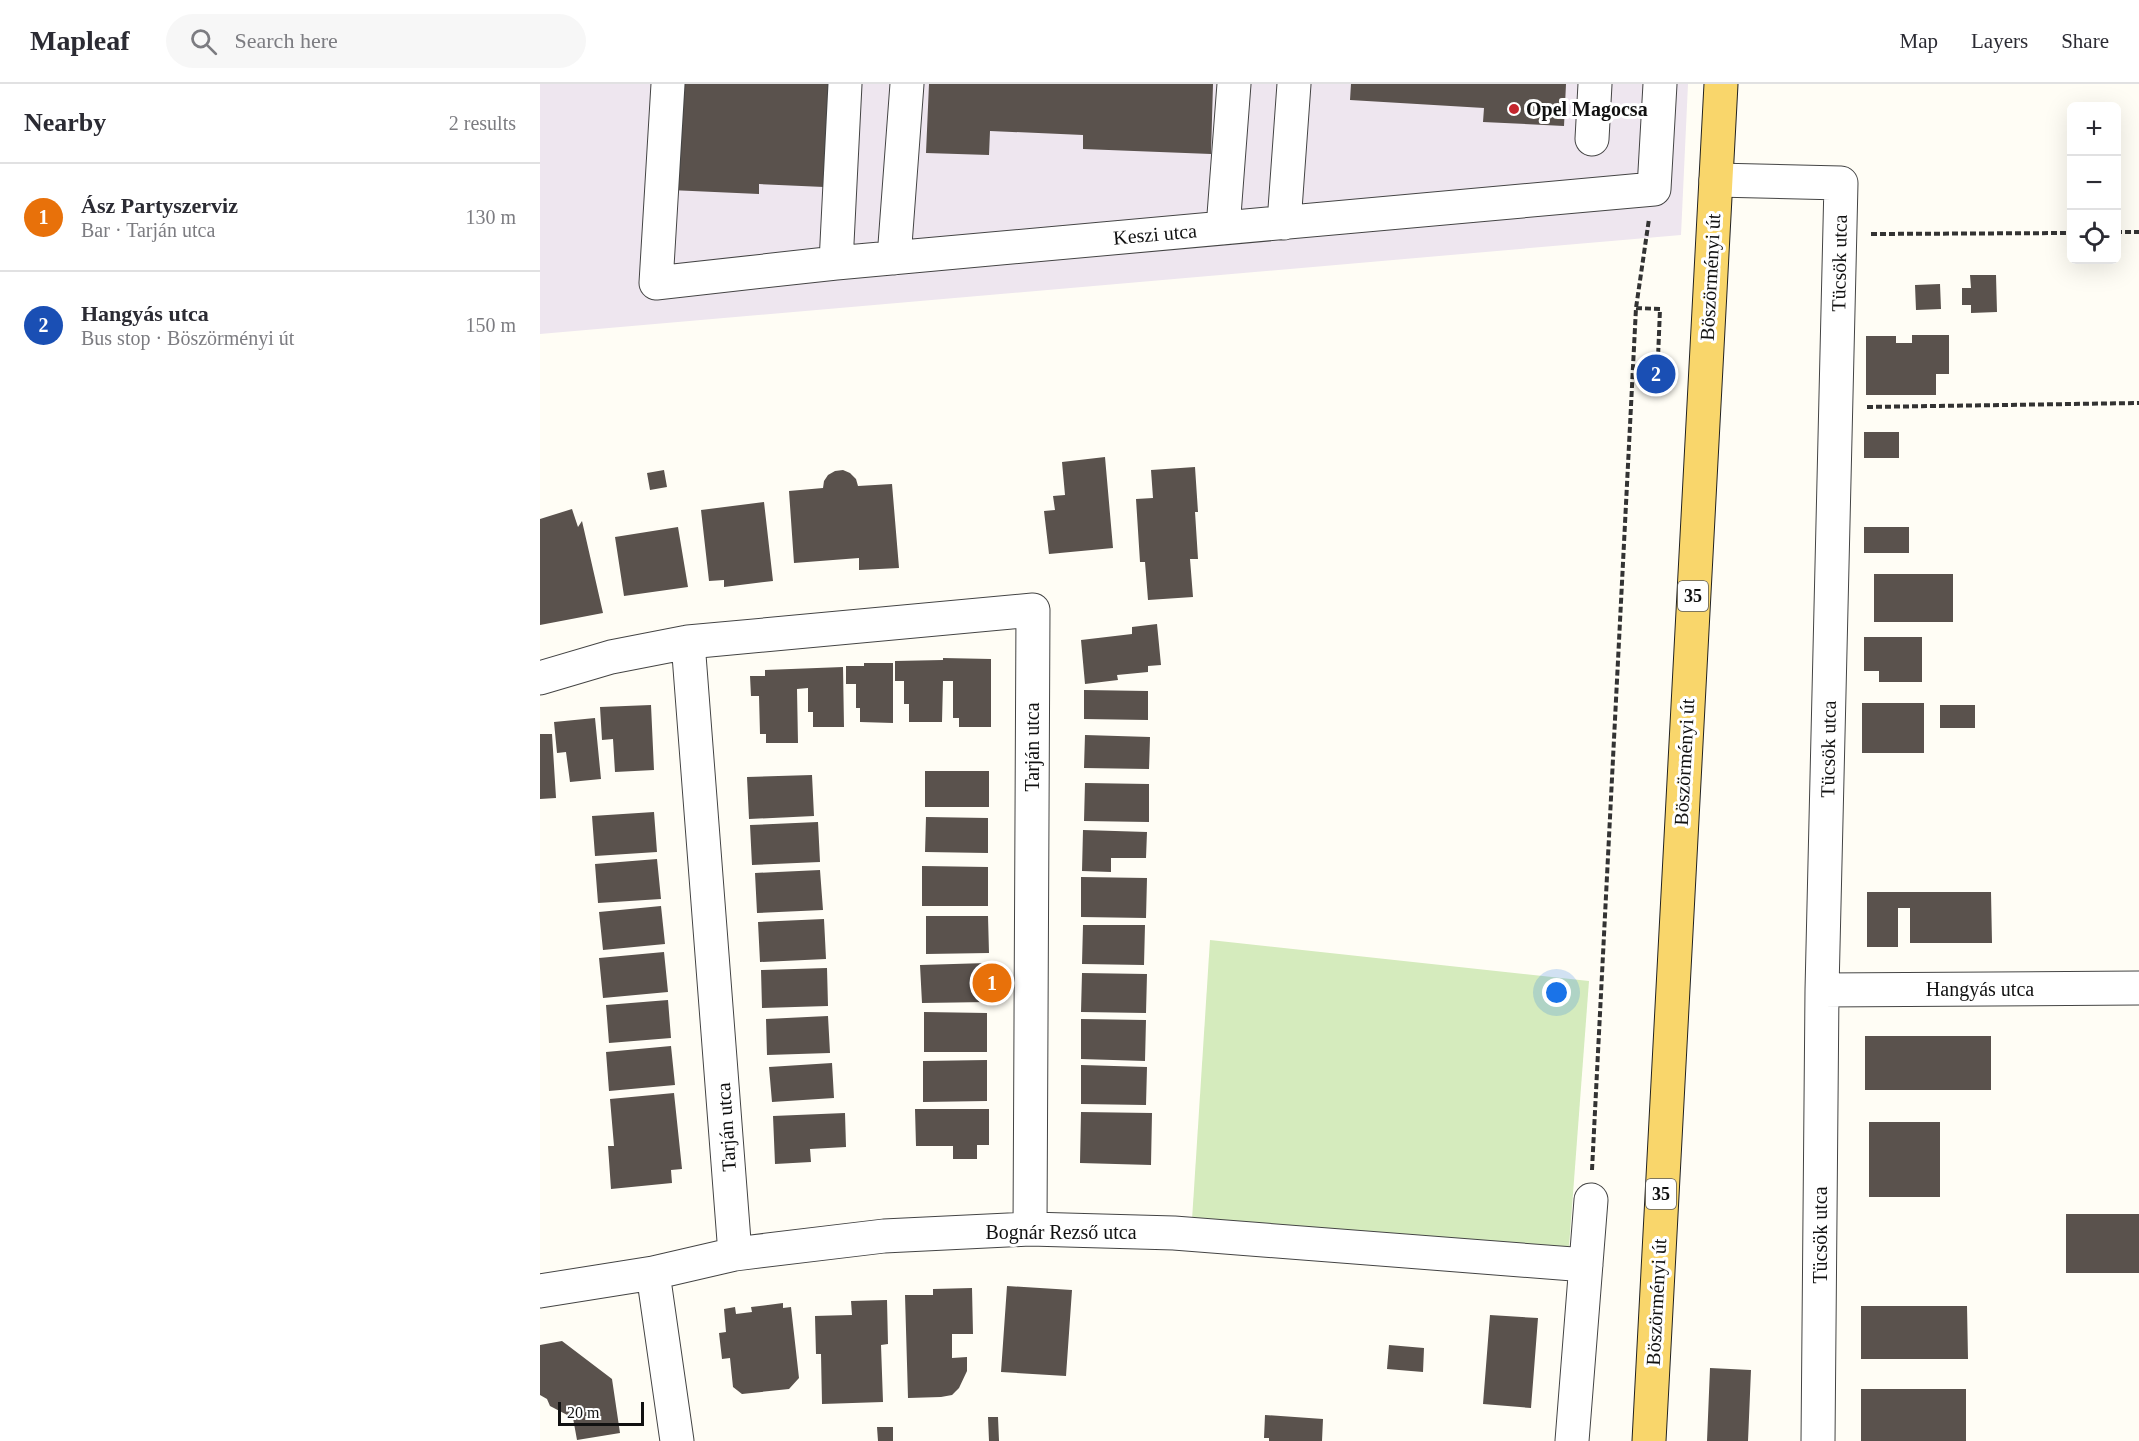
<!DOCTYPE html>
<html lang="en">
<head>
<meta charset="utf-8">
<style>
	:root { --surface:#fff; --page:#f7f7f7; --text:#2b2b33; --muted:#7c7c81; --line:#e1e1e2; --accent:#1a73e8 }
	body { margin:0; font-family:"Times New Roman",serif; background:var(--page); color:var(--text) }
	.controls { position:absolute; right:18px; top:18px; display:grid; overflow:hidden; border-radius:9px; box-shadow:0 6px 24px #0002 }
	.controls button { width:54px; height:54px; display:grid; place-items:center; padding:0; border:0; border-bottom:2px solid var(--line); background:var(--surface); color:var(--text); font:30px sans-serif }
	.scale { position:absolute; left:18px; bottom:15px; width:86px; box-sizing:border-box; padding-left:6px; border:3px solid #111; border-top:0; font-size:16px; line-height:21px; white-space:nowrap; color:#111; -webkit-text-stroke:4px #fff; paint-order:stroke }
	.you { position:absolute; left:1017px; top:909px; width:21px; height:21px; margin:-15px; border:4px solid #fff; border-radius:50%; background:#1a73e8; box-shadow:0 0 0 9px #1a73e833 }
	.badge { display:grid; place-items:center; width:39px; height:39px; border-radius:50%; background:var(--accent); color:#fff; font-size:20px; font-weight:700 }
	.pin { position:absolute; translate:-50% -50%; border:3px solid #fff; box-shadow:0 2px 6px #0006 }
	.list { margin:0; padding:0; list-style:none }
	h2 { display:flex; justify-content:space-between; align-items:center; height:78px; margin:0; padding:0 24px; font-size:26px }
	h2 small { font-size:20px; font-weight:400; color:var(--muted) }
	.list li { display:grid; grid-template-columns:39px 1fr auto; gap:18px; align-items:center; box-sizing:border-box; height:108px; padding:0 24px; border-top:2px solid var(--line) }
	.list b { display:block; font-size:22px; white-space:nowrap }
	.list p { margin:0; font-size:20px; white-space:nowrap; color:var(--muted) }
	.list em { font-size:20px; font-style:normal; color:var(--muted) }
	.icon { flex:none; width:33px; height:33px; fill:none; stroke:currentColor; stroke-width:2; stroke-linecap:round; stroke-linejoin:round }
	.map { position:relative; flex:none; width:1599px; height:1357px; overflow:hidden }
	header { display:flex; align-items:center; gap:36px; box-sizing:border-box; height:84px; padding:0 30px; background:var(--surface); border-bottom:2px solid var(--line) }
	header strong { font-size:28px }
	nav { display:flex; gap:33px; margin-inline-start:auto; font-size:21px }
	.search { width:420px; height:54px; background:var(--page); display:flex; align-items:center; gap:15px; box-sizing:border-box; padding:0 21px; border-radius:33px; color:var(--muted); font-size:22px }
	main { display:flex }
	aside { flex:1; background:var(--surface) }
	.map>svg:first-child { display:block }
	.industrial { fill:#eee6ef }
	.green { fill:#d5ebbd }
	.building { fill:#5a524d }
	.lines { fill:none; stroke-linecap:round; stroke-linejoin:round }
	.minor-casing { stroke:#444; stroke-width:35 }
	.major-casing { stroke:#222; stroke-width:35 }
	.path { stroke:#333; stroke-width:4; stroke-dasharray:6 3; stroke-linecap:butt }
	.minor { stroke:#fff; stroke-width:33 }
	.major { stroke:#f9d66b; stroke-width:33 }
	.poi-dot { fill:#c4262e; stroke:#fff; stroke-width:2 }
	.labels { text-anchor:middle; dominant-baseline:central; stroke-width:6; stroke-linejoin:round; paint-order:stroke }
	.shield { fill:#fff; stroke:#585858; stroke-width:1.5 }
	.shield-label { font-size:18px; font-weight:bold; fill:#111 }
	.poi-label { font-size:20px; font-weight:bold; fill:#111; stroke:#fff; text-anchor:start }
	.street-label { font-size:20px; fill:#111; stroke:#fff }
</style>
</head>
<body>
<header>
<strong>Mapleaf</strong>
<div class="search"><svg class="icon" aria-label="search" viewBox="0 0 24 24"><circle cx="10" cy="10" r="6"/><path d="M15 15l6 6"/></svg>Search here</div>
<nav><a>Map</a><a>Layers</a><a>Share</a></nav>
</header>
<main>
<aside>
<h2>Nearby<small>2 results</small></h2>
<ul class="list">
<li><span class="badge" style="background:#e8710a">1</span><div><b>Ász Partyszerviz</b><p>Bar · Tarján utca</p></div><em>130 m</em></li>
<li><span class="badge" style="background:#1a4fb4">2</span><div><b>Hangyás utca</b><p>Bus stop · Böszörményi út</p></div><em>150 m</em></li>
</ul>
</aside>
<div class="map">
<svg width="1599" height="1357" viewBox="0 0 1599 1357">
	<rect width="100%" height="100%" fill="#fffdf5"/>
	<path class="industrial" d="M0 0H1148L1141 151 0 250Z"/>
	<path class="green" d="M670 856 1049 897 1029 1163 652 1136Z"/>
	<path class="building" d="M135 0H289L284 103 219 100V110L130 106Z
		M389 0H673L671 70 543 65V51L450 47 449 71 386 69Z
		M811 0H1026L1024 42 943 38 944 24 810 16Z
		M1430 191H1456L1457 228 1431 229V221H1422V204H1431Z
		M1400 200 1401 225 1376 226 1375 201Z
		M1372 251H1409V290H1396V311H1326V252H1356V259H1372Z
		M1324 348H1359V374H1324Z
		M565 373 573 464 509 470 504 427 515 426 513 412 525 411 522 378Z
		M655 383 658 428H655L658 475H650L653 513 608 516 605 478H600L596 415 613 414 611 386Z
		M124 386 127 403 110 406 107 389Z
		M303 386 310 389 316 395 318 402 352 400 359 484 319 486V474L254 479 249 407 283 404 284 397 288 391 295 387Z
		M224 418 233 497 184 503V496L169 497 161 426Z
		M32 425 38 443 42 437 63 529 0 541V435Z
		M138 443 148 503 84 512 75 453Z
		M1324 443H1369V469H1324Z
		M1334 490H1413V538H1334Z
		M617 540 621 581 608 582V588L577 591 578 596 545 600 541 556 592 550V543Z
		M1324 553H1382V598H1339V587H1324Z
		M403 574 451 575V643H419V634H413V597H403L402 638H369V620H364V597H355V577L403 576Z
		M324 579H353V639L320 638V624H316V600H306V582H324Z
		M303 583 304 643H273V628H268V604L257 605 258 659H226V650H220L219 612H211L210 592H225V586Z
		M544 606 608 607V636L544 635Z
		M1322 619H1384V669H1322Z
		M111 621 114 686 75 688 73 655 62 656 60 623Z
		M1400 621H1435V644H1400Z
		M55 634 61 695 30 698 26 668 17 669 14 638Z
		M0 650H12L16 714 0 715Z
		M545 651 610 653 609 685 544 684Z
		M385 687H449V723H385Z
		M272 691 274 732 209 735 207 693Z
		M545 699 609 700V738L544 737Z
		M114 728 117 768 55 772 52 732Z
		M386 733 448 734V769L385 768Z
		M278 738 280 778 212 781 210 741Z
		M543 746 607 748 606 774H571V788L542 787Z
		M117 775 121 815 58 819 55 780Z
		M382 782 448 783V822H382Z
		M280 786 283 826 217 829 215 789Z
		M541 793 607 794 606 834 541 833Z
		M1327 808H1451L1452 859H1370V824H1358V863H1327Z
		M121 822 125 860 63 866 59 828Z
		M386 832H448L449 869 386 870Z
		M284 835 286 875 220 878 218 838Z
		M543 841H605L604 881 542 880Z
		M124 868 128 908 63 914 59 874Z
		M447 879 448 918 382 919 380 881Z
		M287 884 288 922 222 924 221 886Z
		M542 889 607 890 606 929 541 928Z
		M128 916 131 954 69 959 66 921Z
		M384 928 447 929V968H384Z
		M288 932 290 969 227 971 226 935Z
		M541 935 606 936 605 977 541 975Z
		M1325 952H1451V1006H1325Z
		M131 962 135 1001 69 1007 66 968Z
		M447 976V1017L383 1018V977Z
		M292 979 294 1014 232 1018 229 983Z
		M541 981 607 983 606 1021 541 1020Z
		M134 1009 142 1085 131 1086 132 1099 71 1105 68 1062H74L70 1015Z
		M375 1025H449V1061H437V1075H413V1062H376Z
		M541 1028 612 1029 611 1081 540 1079Z
		M305 1029 306 1063 270 1065 271 1078 235 1080 233 1032Z
		M1329 1038H1400V1113H1329Z
		M1526 1130H1599V1189H1526Z
		M467 1202 532 1206 526 1292 461 1288Z
		M432 1204 433 1250H412V1274L427 1273V1287L419 1304 412 1311 401 1313 368 1314 365 1211H393V1205Z
		M347 1216 348 1260 341 1261 343 1318 282 1320 281 1270H276L275 1232 312 1231 311 1217Z
		M243 1219V1224L251 1223 259 1294 249 1305 202 1310 193 1303 190 1274 182 1275 179 1249 186 1248 184 1225 195 1223 196 1230 212 1228 211 1223Z
		M1321 1222H1427L1428 1275H1321Z
		M950 1231 998 1234 991 1324 943 1320Z
		M22 1257 72 1295 80 1349 37 1356 33 1334 10 1322 7 1315 0 1311V1261Z
		M849 1261 884 1264 883 1288 847 1285Z
		M1170 1284 1211 1286 1208 1357H1167Z
		M1321 1305H1426V1357H1321Z
		M725 1331 783 1335 782 1357H729V1354H724Z
		M448 1333H458L459 1357H449Z
		M337 1343H353V1357H338Z"/>
	<g class="lines">
		<defs>
			<path id="minor" d="M128 0 116 199 296 179 1114 105 1120 0
				M1052 55 1055 0
				M1176 96 1301 99 1282 906 1278 1357
				M744 139 754 0
				M683 144 694 0
				M354 174 367 0
				M296 179 305 0
				M148 558 195 1170
				M0 594 71 573 148 558 493 526 490 1145
				M1282 906 1599 904
				M113 1189 137 1357
				M0 1207 113 1189 195 1170 344 1152 490 1145 634 1149 1046 1181
				M1032 1357 1051 1116"/>
			<path id="major" d="M1109 1357 1181 0"/>
		</defs>
		<use href="#minor" class="minor-casing"/>
		<use href="#major" class="major-casing"/>
		<path class="path" d="M1576 148H1599
			M1331 150 1532 149
			M1096 224 1120 225 1118 274
			M1327 323 1599 319
			M1052 1086 1096 224 1109 135"/>
		<use href="#minor" class="minor"/>
		<use href="#major" class="major"/>
	</g>
	<circle class="poi-dot" cx="974" cy="25" r="6"/>
	<g class="labels">
		<g class="shield">
			<rect x="1138" y="497" width="30" height="30" rx="4.5"/>
			<rect x="1106" y="1095" width="30" height="30" rx="4.5"/>
		</g>
		<g class="shield-label">
			<text x="1153" y="512">35</text>
			<text x="1121" y="1110">35</text>
		</g>
		<g class="poi-label">
			<text x="986" y="25">Opel Magocsa</text>
		</g>
		<g class="street-label">
			<text transform="translate(615 150) rotate(-5)">Keszi utca</text>
			<text transform="translate(1299 179) rotate(-89)">Tücsök utca</text>
			<text transform="translate(1170 193) rotate(-87)">Böszörményi út</text>
			<text transform="translate(492 663) rotate(-90)">Tarján utca</text>
			<text transform="translate(1288 665) rotate(-89)">Tücsök utca</text>
			<text transform="translate(1144 678) rotate(-87)">Böszörményi út</text>
			<text x="1440" y="905">Hangyás utca</text>
			<text transform="translate(186 1043) rotate(-94)">Tarján utca</text>
			<text x="521" y="1148">Bognár Rezső utca</text>
			<text transform="translate(1280 1151) rotate(-90)">Tücsök utca</text>
			<text transform="translate(1116 1218) rotate(-87)">Böszörményi út</text>
		</g>
	</g>
</svg>
<div class="controls">
<button>+</button>
<button>−</button>
<button><svg class="icon" aria-label="locate" viewBox="0 0 24 24"><circle cx="12" cy="12" r="6"/><path d="M12 2v4M12 18v4M2 12h4M18 12h4"/></svg></button>
</div>
<div class="scale">20 m</div>
<div class="you"></div>
<div class="pin badge" style="left:452px;top:899px;background:#e8710a">1</div>
<div class="pin badge" style="left:1116px;top:290px;background:#1a4fb4">2</div>
</div>
</main>
</body>
</html>
